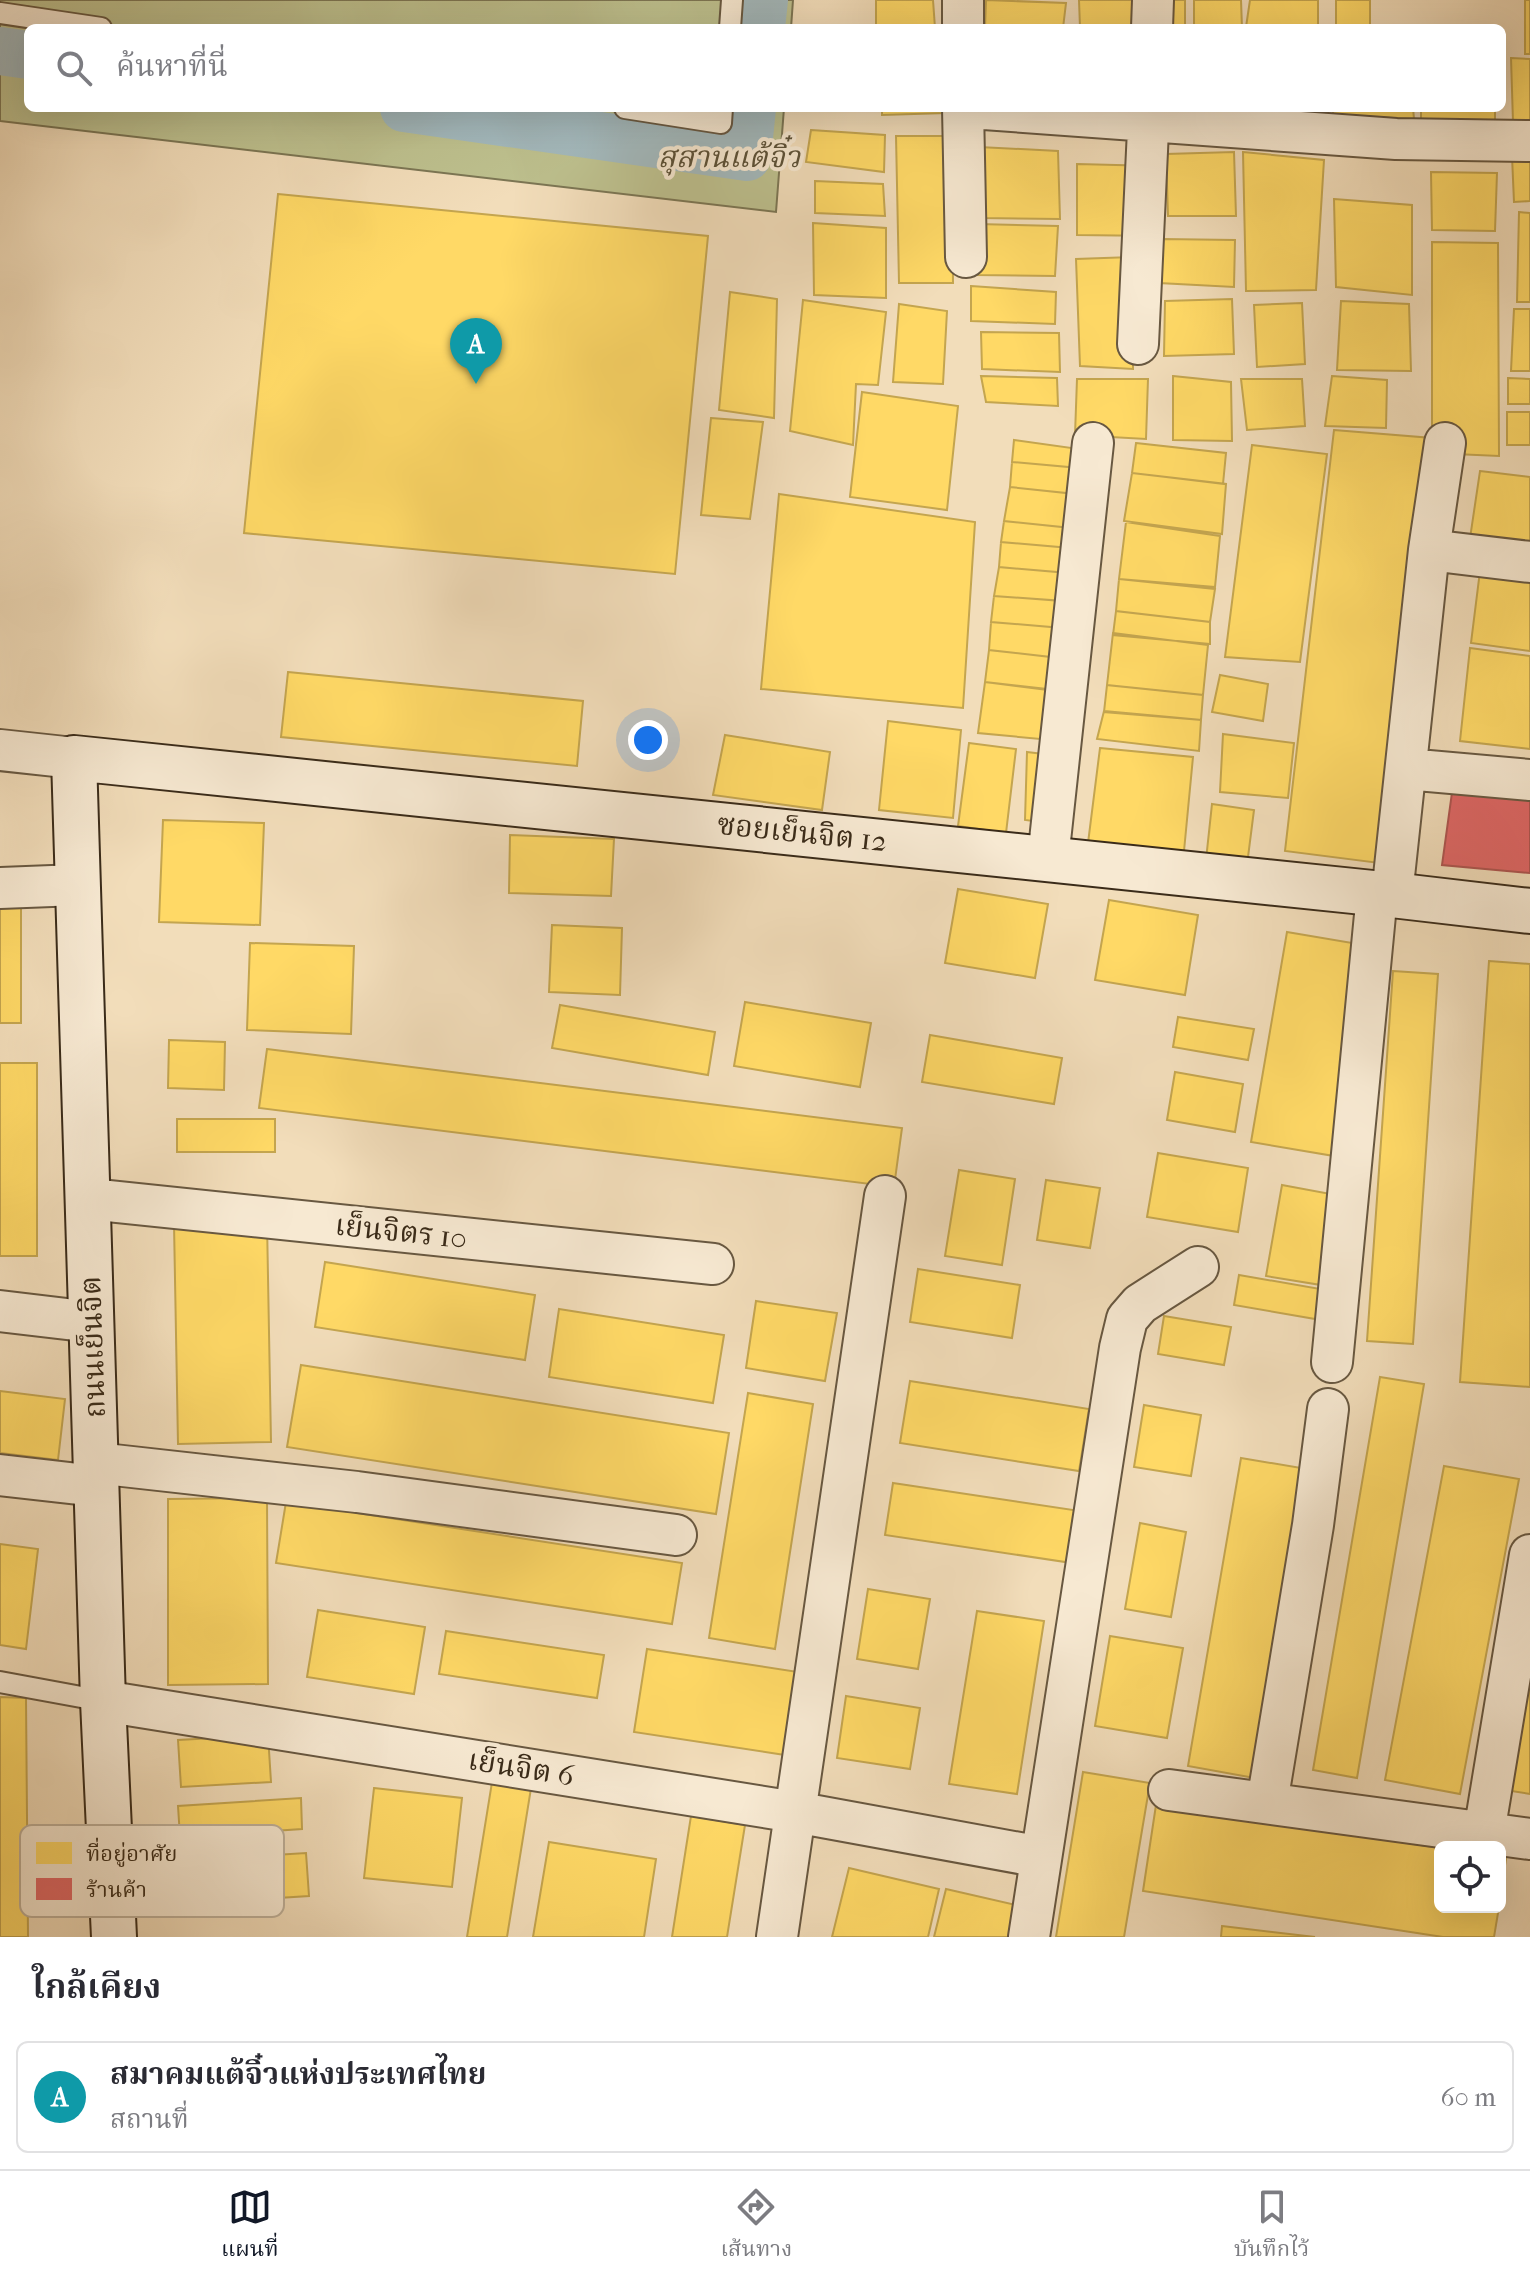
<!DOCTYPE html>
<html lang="th">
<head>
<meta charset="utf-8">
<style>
	:root { --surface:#fff; --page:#f2f2f3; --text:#2b2b33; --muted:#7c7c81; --line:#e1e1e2; --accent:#111827 }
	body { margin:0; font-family:"IM FELL French Canon","Noto Serif Thai",serif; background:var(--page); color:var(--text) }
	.controls { position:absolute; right:24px; bottom:24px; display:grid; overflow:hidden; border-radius:12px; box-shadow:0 8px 32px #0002 }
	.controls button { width:72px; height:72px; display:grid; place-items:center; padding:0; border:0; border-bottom:2px solid var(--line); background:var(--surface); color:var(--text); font:40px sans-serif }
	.you { position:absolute; left:648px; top:740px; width:28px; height:28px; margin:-20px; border:6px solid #fff; border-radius:50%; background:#1a73e8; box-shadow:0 0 0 12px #1a73e833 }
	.badge { display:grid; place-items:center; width:52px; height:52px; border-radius:50%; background:var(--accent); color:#fff; font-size:26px; font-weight:700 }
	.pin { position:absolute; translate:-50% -66px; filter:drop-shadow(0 2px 4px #0008) }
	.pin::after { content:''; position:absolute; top:42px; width:28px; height:24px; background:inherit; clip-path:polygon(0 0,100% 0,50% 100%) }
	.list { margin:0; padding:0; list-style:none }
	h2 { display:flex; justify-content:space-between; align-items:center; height:104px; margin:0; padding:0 32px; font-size:34px }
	h2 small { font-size:26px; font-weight:400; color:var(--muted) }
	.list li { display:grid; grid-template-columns:52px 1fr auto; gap:24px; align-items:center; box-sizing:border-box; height:112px; margin:0 16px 16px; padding:0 16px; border:2px solid var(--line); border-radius:12px }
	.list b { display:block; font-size:30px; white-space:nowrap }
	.list p { margin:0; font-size:26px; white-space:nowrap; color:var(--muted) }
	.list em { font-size:26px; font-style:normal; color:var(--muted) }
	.icon { flex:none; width:44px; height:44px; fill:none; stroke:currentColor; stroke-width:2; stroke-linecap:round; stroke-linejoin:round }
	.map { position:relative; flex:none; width:1530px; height:1937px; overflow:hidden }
	.search { position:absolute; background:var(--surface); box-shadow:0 8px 32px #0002; left:24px; right:24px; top:24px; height:88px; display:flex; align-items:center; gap:20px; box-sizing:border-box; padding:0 28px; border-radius:12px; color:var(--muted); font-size:30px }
	.sheet { height:232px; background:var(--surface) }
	nav { display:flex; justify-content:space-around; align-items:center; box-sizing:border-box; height:112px; border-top:2px solid var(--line); background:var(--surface); font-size:22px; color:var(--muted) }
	nav a { display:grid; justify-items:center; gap:4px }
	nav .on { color:var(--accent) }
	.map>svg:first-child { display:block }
	.green { fill:#bdc08e; stroke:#7c7654; stroke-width:2 }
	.homes { fill:#ffd966; stroke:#c4a54f; stroke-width:2 }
	.shops { fill:#e06666; stroke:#ae544f; stroke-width:2 }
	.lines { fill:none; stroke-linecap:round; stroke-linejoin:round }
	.canal { stroke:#a2b8bc; stroke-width:48 }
	.lane-casing { stroke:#685841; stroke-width:24 }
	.street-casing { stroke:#685841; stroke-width:44 }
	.secondary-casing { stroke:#3a2b19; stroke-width:48 }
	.lane { stroke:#f7e9d2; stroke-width:20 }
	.street { stroke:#f7e9d2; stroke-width:40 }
	.secondary { stroke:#f7e9d2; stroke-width:44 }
	.labels { text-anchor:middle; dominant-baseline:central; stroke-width:8; stroke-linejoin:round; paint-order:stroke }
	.park-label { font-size:30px; font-style:italic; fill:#5b5036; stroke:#f7e9d2 }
	.street-label { font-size:30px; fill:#3a2b19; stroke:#f7e9d2 }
	.key { fill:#f7e9d2; stroke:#beb09a; stroke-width:2 }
	.key-label { font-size:22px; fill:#3a2b19 }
</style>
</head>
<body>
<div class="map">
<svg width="1530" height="1937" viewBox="0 0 1530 1937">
	<rect width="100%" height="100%" fill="#f2ddba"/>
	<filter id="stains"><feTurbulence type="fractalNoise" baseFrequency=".0025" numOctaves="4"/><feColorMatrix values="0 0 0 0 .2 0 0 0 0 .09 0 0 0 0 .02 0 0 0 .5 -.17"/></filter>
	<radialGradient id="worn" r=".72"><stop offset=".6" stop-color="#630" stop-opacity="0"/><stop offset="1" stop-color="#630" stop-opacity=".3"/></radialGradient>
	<path class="green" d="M0 0H793L791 28H28V108H784L776 212 0 121Z"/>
	<path class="homes" d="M876 0H933L935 28H876Z
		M986 0 1066 3 1063 28H985Z
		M1079 0H1139V28L1080 27Z
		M1156 0H1185V28H1153Z
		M1194 0H1241L1242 28H1194Z
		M1250 0H1318V28L1246 27Z
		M1336 0H1370V28H1336Z
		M1525 0H1530V54H1525Z
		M1511 58 1530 59V123L1513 122Z
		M882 108H946V113L882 115Z
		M1333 108H1413L1414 119 1333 115Z
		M1421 108H1495V123L1421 120Z
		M811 130 885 135 884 172 806 162Z
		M896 136H952L953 283H899Z
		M979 147 1058 151 1060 219 980 218Z
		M1234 152 1236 216H1168L1166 154Z
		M1243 152 1324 160 1316 290 1246 291Z
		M1512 156H1530V201L1514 202Z
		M1077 164 1155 166 1157 236 1077 235Z
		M1431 172 1497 173 1495 231 1432 230Z
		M815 181 883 184 885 216 815 213Z
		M278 194 708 236 675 574 244 533Z
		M1334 199 1412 205V295L1336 287Z
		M1519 212 1530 213V302H1517Z
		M813 223 886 228V298L814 295Z
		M977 224 1058 226 1055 276 976 275Z
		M1162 239 1235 240 1234 287 1159 283Z
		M1432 242 1498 243 1499 456 1432 453Z
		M1132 257 1133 369 1080 366 1076 259Z
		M971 286 1056 292 1055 324 971 321Z
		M730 292 777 299 774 418 719 410Z
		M1232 299 1234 354 1164 356 1165 301Z
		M803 300 886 312 878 385 856 384 853 445 790 431Z
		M1341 301 1409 304 1411 371 1337 370Z
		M1302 303 1305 364 1257 367 1254 305Z
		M899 304 947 311 943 384 893 382Z
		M1514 309H1530V371H1511Z
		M981 332 1059 333 1060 372 982 369Z
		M981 376 1057 378 1058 406 986 402Z
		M1173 376 1231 382 1232 441 1173 440Z
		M1332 376 1387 380 1386 428 1325 426Z
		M1508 378 1530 379V404H1508Z
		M1077 379H1148L1146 439 1075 435Z
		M1241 379H1302L1305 426 1247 430Z
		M862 392 958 406 947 510 850 497Z
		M1507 412H1530V445H1507Z
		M711 418 763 422 750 519 701 515Z
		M1334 430 1432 438 1379 863 1285 851Z
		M1014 440 1079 449V468L1012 462Z
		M1136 443 1226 453 1223 484 1132 473Z
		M1252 445 1327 454 1300 662 1225 657Z
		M1012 462 1079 468 1076 494 1010 487Z
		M1480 471 1530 477V551L1469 545Z
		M1132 473 1226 484 1222 534 1124 521Z
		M1010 487 1075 494 1071 528 1004 521Z
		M779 494 975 522 963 708 761 689Z
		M1004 521 1071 528 1070 548 1001 542Z
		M1126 522 1220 536 1215 587 1119 579Z
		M1001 542 1070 548 1068 573 999 567Z
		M1481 563 1530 570V651L1471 643Z
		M999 567 1068 573 1065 601 994 596Z
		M1119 579 1215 589 1210 622 1116 611Z
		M994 596 1062 601V628L991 622Z
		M1116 611 1210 622V644L1113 635Z
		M991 622 1062 628 1059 658 989 650Z
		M1113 633 1208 645 1203 695 1107 685Z
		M1470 648 1530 656V749L1460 741Z
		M989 650 1059 658 1056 690 985 682Z
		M288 672 583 701 577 766 281 737Z
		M1220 675 1268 684 1263 721 1212 712Z
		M985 682 1056 691 1051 740 978 733Z
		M1107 685 1203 695 1201 720 1104 712Z
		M1104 711 1201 720 1199 751 1097 739Z
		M888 721 961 730 953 818 879 810Z
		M1223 734 1294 743 1288 798 1220 792Z
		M725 735 830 752 822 810 713 795Z
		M969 743 1016 749 1006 833 958 826Z
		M1100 748 1193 757 1184 851 1088 843Z
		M1027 752 1068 757 1063 825 1025 820Z
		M1212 804 1254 810 1247 865 1206 860Z
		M163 820 264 823 260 925 159 922Z
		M510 835 614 839 611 896 509 893Z
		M958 889 1048 904 1035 978 945 963Z
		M1109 900 1198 915 1185 995 1095 980Z
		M0 908H21V1023H0Z
		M552 925 622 928 620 995 549 992Z
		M1287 932 1370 946 1334 1156 1251 1142Z
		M250 943 354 946 351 1034 247 1030Z
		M1489 961 1530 964V1387L1460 1382Z
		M1393 971 1438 974 1413 1344 1367 1341Z
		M745 1002 871 1023 860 1087 734 1066Z
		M560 1005 715 1032 708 1075 552 1048Z
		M1178 1017 1254 1029 1248 1060 1173 1047Z
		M930 1035 1062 1058 1054 1104 922 1082Z
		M169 1040 225 1042 224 1090 168 1088Z
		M267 1049 902 1128 894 1187 259 1108Z
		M0 1063H37V1256H0Z
		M1175 1072 1243 1084 1235 1132 1167 1120Z
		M177 1119H275V1152H177Z
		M1158 1153 1248 1168 1238 1232 1147 1217Z
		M959 1170 1015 1179 1002 1265 945 1256Z
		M1046 1180 1100 1188 1090 1248 1037 1240Z
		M1282 1185 1336 1195 1321 1285 1266 1276Z
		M267 1222 271 1442 178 1444 174 1224Z
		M325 1262 535 1295 525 1360 315 1327Z
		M918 1269 1020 1285 1012 1338 910 1322Z
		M1239 1275 1326 1290 1321 1320 1234 1305Z
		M756 1301 837 1313 825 1381 746 1368Z
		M559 1309 724 1335 713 1403 549 1377Z
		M1164 1316 1231 1327 1224 1365 1158 1354Z
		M301 1365 729 1433 716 1514 287 1447Z
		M1380 1377 1424 1384 1357 1778 1313 1770Z
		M910 1381 1089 1409 1079 1471 900 1443Z
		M0 1391 65 1399 58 1460 0 1453Z
		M748 1393 813 1404 775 1649 709 1638Z
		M1144 1405 1201 1415 1191 1476 1134 1467Z
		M1241 1458 1313 1470 1260 1779 1188 1766Z
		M1444 1466 1519 1479 1460 1794 1385 1780Z
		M893 1483 1080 1511 1072 1563 885 1535Z
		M267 1498 268 1684 168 1685V1499Z
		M286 1502 682 1563 672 1624 276 1563Z
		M1140 1523 1186 1532 1171 1617 1125 1609Z
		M0 1544 38 1549 26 1649 0 1645Z
		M868 1589 930 1599 918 1669 857 1659Z
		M318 1610 425 1627 414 1694 307 1677Z
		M977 1611 1044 1621 1017 1794 949 1784Z
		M446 1631 604 1655 597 1698 439 1674Z
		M1110 1636 1183 1648 1167 1738 1095 1726Z
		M647 1649 811 1674 798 1757 634 1732Z
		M1530 1653V1794L1505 1790Z
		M846 1696 920 1708 910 1769 837 1758Z
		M0 1697 26 1698 28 1937H0Z
		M268 1735 271 1782 181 1787 178 1740Z
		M1083 1772 1150 1783 1124 1937H1056Z
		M493 1776 532 1782 507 1937H467Z
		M374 1788 462 1798 452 1887 364 1878Z
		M301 1798 302 1829 180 1837 178 1806Z
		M1156 1805 1440 1848V1907H1499L1494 1937H1443L1143 1891Z
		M691 1816 745 1825 727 1937H672Z
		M549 1842 656 1859 644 1937H533Z
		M306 1853 309 1896 195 1903 192 1860Z
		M1500 1858 1506 1859 1500 1898Z
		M849 1868 939 1889 928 1937H832Z
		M946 1889 1020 1906 1013 1937H934Z
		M1222 1926 1315 1937H1221Z"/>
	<path class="shops" d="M1454 778 1530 787V873L1442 865Z"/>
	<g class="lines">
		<path class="canal" d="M761 28 764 0
			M0 51 28 55
			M404 108 747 157 752 108"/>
		<defs>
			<path id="lane" d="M0 13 101 28
				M730 28 732 0
				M625 108 721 123 722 108
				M0 1682 103 1701"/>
			<path id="street" d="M963 28V0
				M1152 28 1153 0
				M963 108 966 257
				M970 108 1396 139 1530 141
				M1138 344 1149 108
				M1429 550 1530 562
				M0 750 74 758
				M1406 769 1530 780
				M1048 859 1093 443
				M0 888 78 885
				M1392 895 1429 550 1445 443
				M89 1199 713 1264
				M0 1311 92 1322
				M1332 1362 1377 894
				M96 1463 357 1492 676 1535
				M0 1475 96 1486
				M103 1701 795 1812 1041 1857
				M1169 1790 1530 1839
				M1267 1803 1313 1525 1328 1409
				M1484 1833 1530 1555
				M777 1937 885 1196
				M1029 1937 1120 1348 1127 1319 1140 1304 1198 1267"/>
			<path id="secondary" d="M114 1937 103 1701 74 758 1392 895 1530 911"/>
		</defs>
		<use href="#lane" class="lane-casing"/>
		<use href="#street" class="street-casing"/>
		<use href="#secondary" class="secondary-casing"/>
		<use href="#lane" class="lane"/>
		<use href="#street" class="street"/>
		<use href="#secondary" class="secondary"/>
	</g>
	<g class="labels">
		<g class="park-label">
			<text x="729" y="157">สุสานแต้จิ๋ว</text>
		</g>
		<g class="street-label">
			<text transform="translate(802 833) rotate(6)">ซอยเย็นจิต 12</text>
			<text transform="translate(401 1232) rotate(6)">เย็นจิตร 10</text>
			<text transform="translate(93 1347) rotate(-92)">ถนนเย็นจิต</text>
			<text transform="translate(521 1768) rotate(9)">เย็นจิต 6</text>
		</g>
	</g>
	<rect x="20" y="1825" width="264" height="92" rx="12" class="key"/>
	<rect x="36" y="1842" width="36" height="22" fill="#ffd966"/>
	<rect x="36" y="1878" width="36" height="22" fill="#e06666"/>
	<g class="key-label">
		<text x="86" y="1861">ที่อยู่อาศัย</text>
		<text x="86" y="1897">ร้านค้า</text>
	</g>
	<rect width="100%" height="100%" filter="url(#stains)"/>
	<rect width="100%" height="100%" fill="url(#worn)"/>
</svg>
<div class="controls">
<button><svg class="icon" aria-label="locate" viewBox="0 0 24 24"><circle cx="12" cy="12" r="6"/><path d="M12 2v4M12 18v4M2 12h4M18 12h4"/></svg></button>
</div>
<div class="you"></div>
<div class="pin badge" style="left:476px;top:384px;background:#0f9aa8">A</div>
<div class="search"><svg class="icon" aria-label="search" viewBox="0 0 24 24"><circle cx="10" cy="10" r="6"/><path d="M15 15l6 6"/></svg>ค้นหาที่นี่</div>
</div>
<section class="sheet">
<h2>ใกล้เคียง<small></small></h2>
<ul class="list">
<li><span class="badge" style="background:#0f9aa8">A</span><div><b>สมาคมแต้จิ๋วแห่งประเทศไทย</b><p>สถานที่</p></div><em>60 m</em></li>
</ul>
</section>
<nav>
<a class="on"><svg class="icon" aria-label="map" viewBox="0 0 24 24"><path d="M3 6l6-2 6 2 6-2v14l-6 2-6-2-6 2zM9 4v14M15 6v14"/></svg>แผนที่</a>
<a><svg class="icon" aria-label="directions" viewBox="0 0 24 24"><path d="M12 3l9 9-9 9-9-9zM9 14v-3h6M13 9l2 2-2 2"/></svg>เส้นทาง</a>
<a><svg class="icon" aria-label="saved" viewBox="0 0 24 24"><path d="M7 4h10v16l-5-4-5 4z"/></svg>บันทึกไว้</a>
</nav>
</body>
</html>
